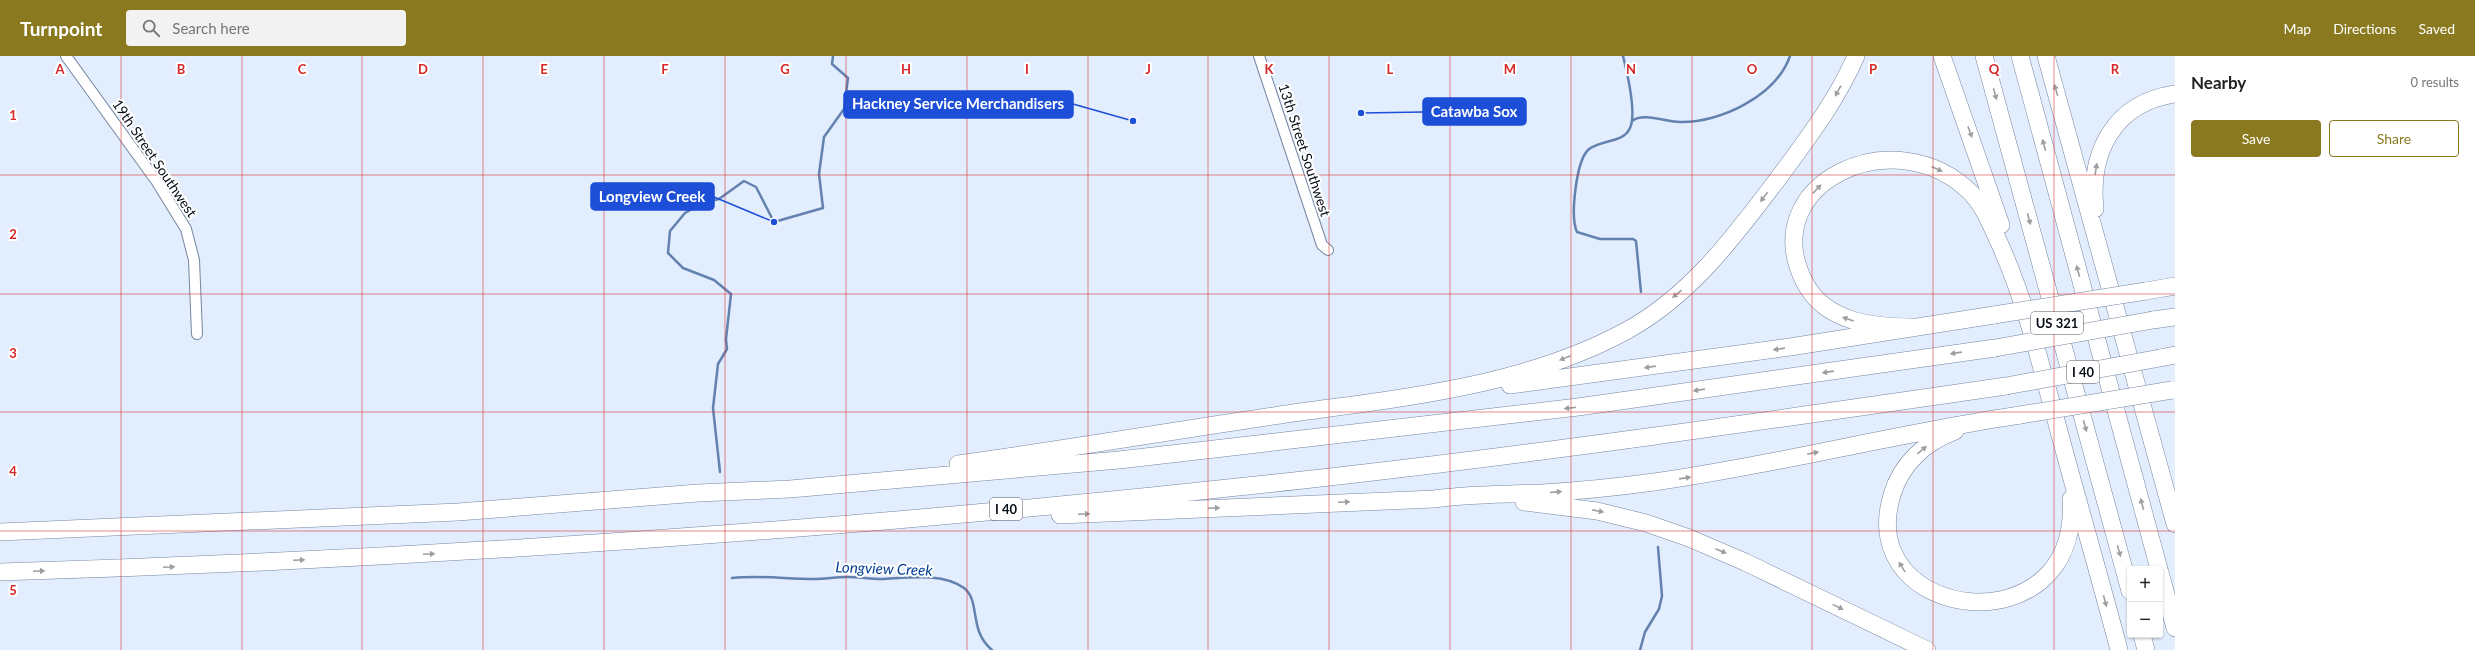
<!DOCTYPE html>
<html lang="en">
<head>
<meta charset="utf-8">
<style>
	:root { --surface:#fff; --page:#f2f2f2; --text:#222; --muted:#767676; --line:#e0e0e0; --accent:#8a791e }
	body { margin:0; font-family:Lato,sans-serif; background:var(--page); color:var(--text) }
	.controls { position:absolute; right:12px; bottom:12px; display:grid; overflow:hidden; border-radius:4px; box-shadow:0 1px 3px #0004 }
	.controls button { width:36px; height:36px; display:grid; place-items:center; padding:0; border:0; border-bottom:1px solid var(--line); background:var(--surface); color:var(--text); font:20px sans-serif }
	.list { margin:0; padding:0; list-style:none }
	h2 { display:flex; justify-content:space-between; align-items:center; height:52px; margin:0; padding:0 16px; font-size:17px }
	h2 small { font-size:13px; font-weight:400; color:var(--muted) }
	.actions { display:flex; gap:8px; padding:12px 16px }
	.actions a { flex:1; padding:9px 0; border:1px solid var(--accent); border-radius:4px; text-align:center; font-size:14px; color:var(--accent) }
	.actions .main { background:var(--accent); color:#fff }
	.icon { flex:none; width:22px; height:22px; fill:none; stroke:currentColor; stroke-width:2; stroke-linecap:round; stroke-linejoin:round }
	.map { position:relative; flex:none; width:2175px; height:594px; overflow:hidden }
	header { display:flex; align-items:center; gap:24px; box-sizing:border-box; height:56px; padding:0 20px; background:var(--accent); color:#fff }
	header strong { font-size:19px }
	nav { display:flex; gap:22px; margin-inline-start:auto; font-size:14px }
	.search { width:280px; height:36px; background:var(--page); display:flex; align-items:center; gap:10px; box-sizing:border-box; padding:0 14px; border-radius:4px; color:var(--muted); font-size:15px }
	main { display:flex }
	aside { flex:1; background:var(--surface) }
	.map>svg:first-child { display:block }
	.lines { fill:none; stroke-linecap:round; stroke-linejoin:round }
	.stream { stroke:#6482af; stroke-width:2.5 }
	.street-casing { stroke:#75869f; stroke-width:12 }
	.highway-casing { stroke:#75869f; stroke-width:18 }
	.street { stroke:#fff; stroke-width:10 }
	.highway { stroke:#fff; stroke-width:17 }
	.highway-bridge-casing { stroke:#75869f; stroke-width:18; stroke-linecap:butt }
	.highway-bridge { stroke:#fff; stroke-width:17 }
	.oneway { fill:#9c9fa2 }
	.grid { fill:none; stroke:#d62828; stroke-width:1; stroke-opacity:0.55 }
	.labels { text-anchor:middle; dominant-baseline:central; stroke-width:4; stroke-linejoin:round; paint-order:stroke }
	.shield { fill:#fff; stroke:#52565d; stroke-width:1 }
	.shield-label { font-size:13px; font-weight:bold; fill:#080e17 }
	.street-label { font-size:14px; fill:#080e17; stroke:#fff }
	.water-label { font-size:15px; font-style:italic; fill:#003f95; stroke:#fff }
	.grid-label { font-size:13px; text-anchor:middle; font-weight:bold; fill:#d62828; stroke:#fff; stroke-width:4; stroke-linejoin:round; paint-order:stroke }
	.leader { fill:none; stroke:#1d4ed8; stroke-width:1.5 }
	.callout-dot { fill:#1d4ed8; stroke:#fff; stroke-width:1.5 }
	.callout { fill:#1d4ed8; stroke:#1d4ed8; stroke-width:1.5 }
	.callout-label { font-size:15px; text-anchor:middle; font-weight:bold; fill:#fff }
</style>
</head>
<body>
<header>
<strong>Turnpoint</strong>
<div class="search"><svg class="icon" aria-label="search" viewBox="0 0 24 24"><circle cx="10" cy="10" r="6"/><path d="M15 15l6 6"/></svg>Search here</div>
<nav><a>Map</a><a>Directions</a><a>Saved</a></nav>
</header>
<main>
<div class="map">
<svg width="2175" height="594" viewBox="0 0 2175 594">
	<rect width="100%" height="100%" fill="#e2edfe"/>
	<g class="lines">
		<path class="stream" d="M1623 0C1627 16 1637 57 1630 72 1623 88 1600 83 1588 94 1576 106 1570 161 1577 176L1600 183H1633L1636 185 1641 236
			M1632 65C1643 56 1666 66 1680 66 1720 67 1776 40 1790 0
			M720 416 713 352 718 308 727 293 726 283 731 238 714 224 683 212 668 197 670 175 685 157 703 147 719 143 744 125 756 131 774 166 823 152 819 118 824 81 844 53 848 22 832 8 833 0
			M732 522C760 519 786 523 814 523 825 523 836 521 847 521 859 521 870 523 881 523 906 522 942 516 964 532 981 545 968 574 992 594
			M1640 594 1645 576 1659 553 1662 540 1658 491"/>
		<defs>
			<path id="street" d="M66 0 157 126 186 173 194 204 197 278
				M1259 0 1322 189 1328 194"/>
			<path id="highway" d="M1942 0 2001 169
				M1984 0 2130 535
				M2020 0 2159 513
				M2046 0 2175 468
				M2095 153C2089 96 2114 47 2175 38
				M2146 235 2175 230
				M2153 264 2175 261
				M1914 271C1874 271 1826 267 1805 227 1753 128 1896 60 1972 138 1984 151 1990 167 1998 184 2025 243 2040 306 2057 368 2077 443 2099 518 2119 594
				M2160 302 2175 299
				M1510 329 1790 291 1994 259
				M1955 375C1925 386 1901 408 1892 439 1853 567 2081 594 2071 443
				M958 408C1066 393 1173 375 1280 359 1396 342 1521 332 1626 275 1692 239 1736 178 1780 120 1808 82 1837 44 1856 0
				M1524 446 1597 455 1646 467 1689 482 1745 506 1927 594
				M1060 459 1434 443C1470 438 1506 438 1542 437 1579 435 1617 431 1654 426 1777 409 1897 377 2020 359
				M0 476 458 456 698 437 790 433 1119 404 1578 351 1995 292
				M0 516C435 503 870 472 1303 424 1538 398 1772 364 2006 330
				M2160 516 2175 572
				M2142 579 2146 594"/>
		</defs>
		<use href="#street" class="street-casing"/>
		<use href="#highway" class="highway-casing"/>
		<use href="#street" class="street"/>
		<use href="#highway" class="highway"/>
		<defs>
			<path id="highway-bridge" d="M1994 259 2146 235
				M1995 292 2153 264
				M2006 330 2160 302
				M2020 359 2172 334"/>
		</defs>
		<use href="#highway-bridge" class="highway-bridge-casing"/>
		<use href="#highway-bridge" class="highway-bridge"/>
	</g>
	<defs><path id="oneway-solid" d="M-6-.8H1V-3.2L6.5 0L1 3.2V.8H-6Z"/></defs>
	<g class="oneway">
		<use href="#oneway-solid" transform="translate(2056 34) rotate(-106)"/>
		<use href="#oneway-solid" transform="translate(1838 35) rotate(119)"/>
		<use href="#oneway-solid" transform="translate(1995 38) rotate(75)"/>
		<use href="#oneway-solid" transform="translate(1970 76) rotate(70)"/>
		<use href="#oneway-solid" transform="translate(2044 89) rotate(-105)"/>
		<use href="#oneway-solid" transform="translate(1937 113) rotate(25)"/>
		<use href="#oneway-solid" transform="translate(2096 113) rotate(-81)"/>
		<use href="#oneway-solid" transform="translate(1817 133) rotate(-47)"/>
		<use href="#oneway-solid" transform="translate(1764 141) rotate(127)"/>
		<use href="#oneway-solid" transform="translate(2029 163) rotate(75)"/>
		<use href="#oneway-solid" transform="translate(2078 215) rotate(-105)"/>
		<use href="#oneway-solid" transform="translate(1677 238) rotate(141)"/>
		<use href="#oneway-solid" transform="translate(1848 263) rotate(-161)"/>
		<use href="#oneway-solid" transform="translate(1779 293) rotate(172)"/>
		<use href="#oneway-solid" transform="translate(1956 297) rotate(172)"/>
		<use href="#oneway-solid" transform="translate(1565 302) rotate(158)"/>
		<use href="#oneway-solid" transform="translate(1650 311) rotate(172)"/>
		<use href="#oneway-solid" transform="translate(1828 316) rotate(172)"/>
		<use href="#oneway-solid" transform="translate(1699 334) rotate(172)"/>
		<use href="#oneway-solid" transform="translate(1570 352) rotate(173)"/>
		<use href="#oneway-solid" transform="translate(2085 370) rotate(75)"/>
		<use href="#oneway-solid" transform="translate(1922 394) rotate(-40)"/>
		<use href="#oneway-solid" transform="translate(1813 397) rotate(-12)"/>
		<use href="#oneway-solid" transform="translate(1685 422) rotate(-8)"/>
		<use href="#oneway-solid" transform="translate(1556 436) rotate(-5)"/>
		<use href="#oneway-solid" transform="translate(1344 446) rotate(-3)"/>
		<use href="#oneway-solid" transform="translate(2142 448) rotate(-105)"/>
		<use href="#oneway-solid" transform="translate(1214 452) rotate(-3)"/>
		<use href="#oneway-solid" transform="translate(1598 455) rotate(11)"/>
		<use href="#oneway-solid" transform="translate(1084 458) rotate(-2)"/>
		<use href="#oneway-solid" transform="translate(1721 495) rotate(23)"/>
		<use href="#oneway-solid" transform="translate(2119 495) rotate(74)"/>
		<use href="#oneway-solid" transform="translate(429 498) rotate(-3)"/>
		<use href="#oneway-solid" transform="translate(299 504) rotate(-3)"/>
		<use href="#oneway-solid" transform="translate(169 511) rotate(-3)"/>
		<use href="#oneway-solid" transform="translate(1902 511) rotate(-121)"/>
		<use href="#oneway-solid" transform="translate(39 515) rotate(-2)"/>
		<use href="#oneway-solid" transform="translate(2105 545) rotate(75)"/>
		<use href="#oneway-solid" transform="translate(1838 551) rotate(26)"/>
	</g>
	<path class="grid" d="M121 0V594M242 0V594M362 0V594M483 0V594M604 0V594M725 0V594M846 0V594M967 0V594M1088 0V594M1208 0V594M1329 0V594M1450 0V594M1571 0V594M1692 0V594M1812 0V594M1933 0V594M2054 0V594M0 119H2175M0 238H2175M0 356H2175M0 475H2175"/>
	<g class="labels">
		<g class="shield">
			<rect x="2031" y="256" width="52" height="22" rx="3"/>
			<rect x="2067" y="305" width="32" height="22" rx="3"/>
			<rect x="990" y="442" width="32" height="22" rx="3"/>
		</g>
		<g class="shield-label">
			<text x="2057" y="267">US 321</text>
			<text x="2083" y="316">I 40</text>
			<text x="1006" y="453">I 40</text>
		</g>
		<g class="street-label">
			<text transform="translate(1305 94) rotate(72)">13th Street Southwest</text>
			<text transform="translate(155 102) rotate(56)">19th Street Southwest</text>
		</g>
		<g class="water-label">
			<text transform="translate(884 512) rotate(2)">Longview Creek</text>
		</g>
	</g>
	<g class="grid-label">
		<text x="60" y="18">A</text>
		<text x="181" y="18">B</text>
		<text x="302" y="18">C</text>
		<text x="423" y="18">D</text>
		<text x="544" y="18">E</text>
		<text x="665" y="18">F</text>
		<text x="785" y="18">G</text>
		<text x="906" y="18">H</text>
		<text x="1027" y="18">I</text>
		<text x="1148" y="18">J</text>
		<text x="1269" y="18">K</text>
		<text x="1390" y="18">L</text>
		<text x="1510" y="18">M</text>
		<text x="1631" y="18">N</text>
		<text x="1752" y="18">O</text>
		<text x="1873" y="18">P</text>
		<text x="1994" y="18">Q</text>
		<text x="2115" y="18">R</text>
		<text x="13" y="64">1</text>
		<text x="13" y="183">2</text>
		<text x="13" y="302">3</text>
		<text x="13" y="420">4</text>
		<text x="13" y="539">5</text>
	</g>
	<path class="leader" d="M1133 65L1073 48M1361 57L1423 56M774 166L714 141"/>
	<g class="callout-dot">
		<circle cx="1133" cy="65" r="4"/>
		<circle cx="1361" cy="57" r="4"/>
		<circle cx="774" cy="166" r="4"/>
	</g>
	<g class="callout">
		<rect x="844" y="35" width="229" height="27" rx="4"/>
		<rect x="1423" y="42" width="103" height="27" rx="4"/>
		<rect x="591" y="127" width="123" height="27" rx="4"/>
	</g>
	<g class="callout-label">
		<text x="958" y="53">Hackney Service Merchandisers</text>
		<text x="1474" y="61">Catawba Sox</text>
		<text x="652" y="146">Longview Creek</text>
	</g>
</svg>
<div class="controls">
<button>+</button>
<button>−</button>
</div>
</div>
<aside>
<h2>Nearby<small>0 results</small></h2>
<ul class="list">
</ul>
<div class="actions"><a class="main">Save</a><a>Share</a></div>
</aside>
</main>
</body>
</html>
